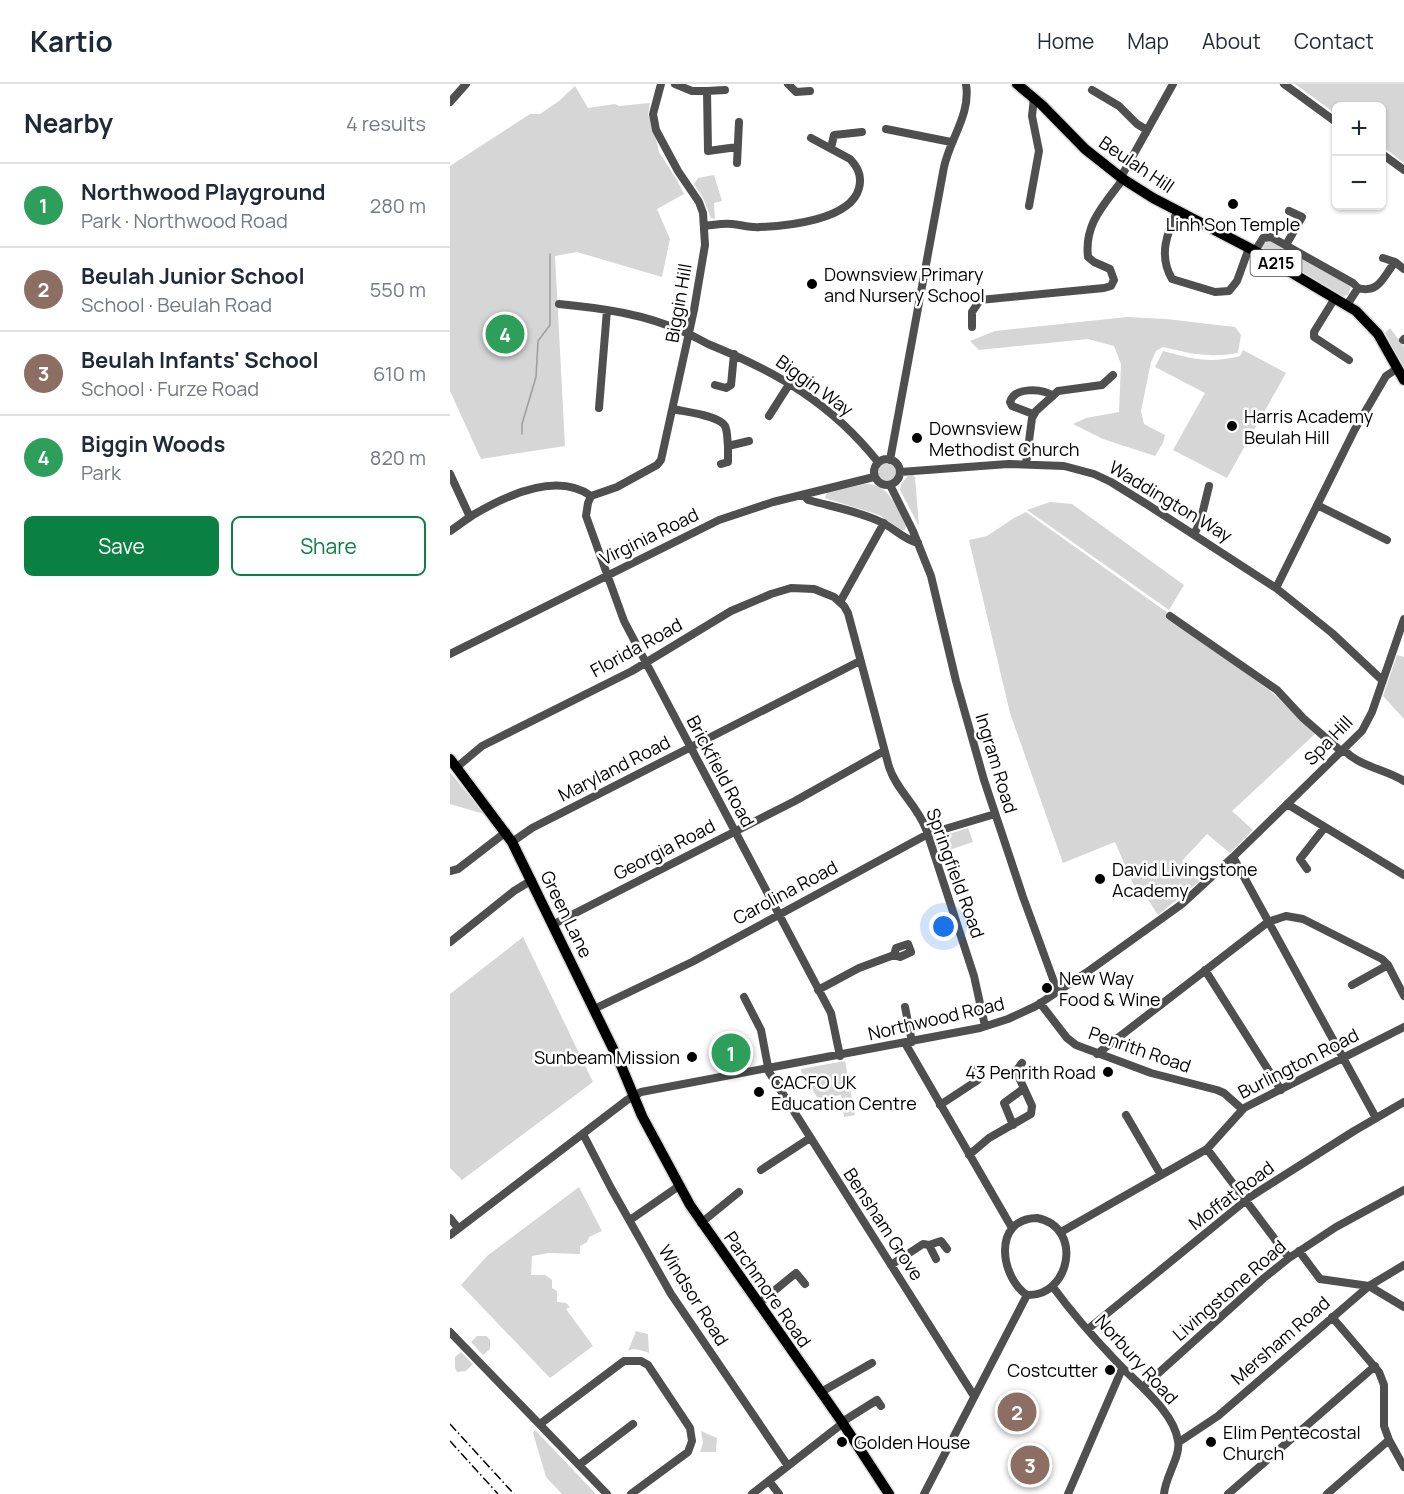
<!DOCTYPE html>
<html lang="en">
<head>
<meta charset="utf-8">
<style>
	:root { --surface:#fff; --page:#f6f6f7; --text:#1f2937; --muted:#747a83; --line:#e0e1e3; --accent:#0b8043 }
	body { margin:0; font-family:Manrope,sans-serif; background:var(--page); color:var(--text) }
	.controls { position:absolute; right:18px; top:18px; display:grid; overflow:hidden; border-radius:9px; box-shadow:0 2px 4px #0004 }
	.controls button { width:54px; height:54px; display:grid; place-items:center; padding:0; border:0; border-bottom:2px solid var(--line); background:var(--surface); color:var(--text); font:30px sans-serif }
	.you { position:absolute; left:494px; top:843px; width:21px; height:21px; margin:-15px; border:4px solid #fff; border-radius:50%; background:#1a73e8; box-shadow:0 0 0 9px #1a73e833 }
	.badge { display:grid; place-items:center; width:39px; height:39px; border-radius:50%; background:var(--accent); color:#fff; font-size:20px; font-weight:700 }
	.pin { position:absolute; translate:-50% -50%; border:3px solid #fff; box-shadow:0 2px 6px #0006 }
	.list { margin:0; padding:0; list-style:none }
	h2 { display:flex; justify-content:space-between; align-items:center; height:78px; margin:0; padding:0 24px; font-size:26px }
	h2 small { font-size:20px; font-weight:400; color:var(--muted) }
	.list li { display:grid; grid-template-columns:39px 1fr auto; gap:18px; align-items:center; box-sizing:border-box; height:84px; padding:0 24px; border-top:2px solid var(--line) }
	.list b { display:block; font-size:22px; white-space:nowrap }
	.list p { margin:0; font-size:20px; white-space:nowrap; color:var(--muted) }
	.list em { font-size:20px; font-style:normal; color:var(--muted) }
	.actions { display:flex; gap:12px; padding:18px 24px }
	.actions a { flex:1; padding:14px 0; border:2px solid var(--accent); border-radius:9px; text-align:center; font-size:21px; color:var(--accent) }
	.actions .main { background:var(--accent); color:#fff }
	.map { position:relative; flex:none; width:954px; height:1410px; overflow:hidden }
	header { display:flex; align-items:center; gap:36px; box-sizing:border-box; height:84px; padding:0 30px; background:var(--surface); border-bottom:2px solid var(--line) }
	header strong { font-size:28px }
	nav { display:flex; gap:33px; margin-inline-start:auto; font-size:21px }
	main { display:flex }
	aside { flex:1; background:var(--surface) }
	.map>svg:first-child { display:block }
	.green { fill:#d6d6d6 }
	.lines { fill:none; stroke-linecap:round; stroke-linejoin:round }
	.stream { stroke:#9d9d9d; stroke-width:1.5 }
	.major-casing { stroke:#dbdbdb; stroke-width:13 }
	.minor { stroke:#4f4f4f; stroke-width:8 }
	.major { stroke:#000; stroke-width:10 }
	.rail { stroke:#000; stroke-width:1.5; stroke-dasharray:9 3 1.5 3; stroke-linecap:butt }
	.poi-dot { fill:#000; stroke:#fff; stroke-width:2 }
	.labels { text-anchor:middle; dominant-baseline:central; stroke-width:5; stroke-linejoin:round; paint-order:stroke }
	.shield { fill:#fff; stroke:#4c4c4c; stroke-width:1.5 }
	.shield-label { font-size:16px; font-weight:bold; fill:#000 }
	.street-label { font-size:18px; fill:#000; stroke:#fff }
	.poi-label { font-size:18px; fill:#000; stroke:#fff; text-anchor:start }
</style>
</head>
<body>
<header>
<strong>Kartio</strong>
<nav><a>Home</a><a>Map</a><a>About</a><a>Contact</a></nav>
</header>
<main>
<aside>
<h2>Nearby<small>4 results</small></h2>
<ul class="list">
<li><span class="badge" style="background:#2e9e5b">1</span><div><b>Northwood Playground</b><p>Park · Northwood Road</p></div><em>280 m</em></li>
<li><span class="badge" style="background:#8d6e63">2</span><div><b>Beulah Junior School</b><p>School · Beulah Road</p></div><em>550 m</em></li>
<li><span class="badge" style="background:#8d6e63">3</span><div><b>Beulah Infants' School</b><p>School · Furze Road</p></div><em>610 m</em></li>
<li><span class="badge" style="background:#2e9e5b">4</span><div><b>Biggin Woods</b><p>Park</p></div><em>820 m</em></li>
</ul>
<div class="actions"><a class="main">Save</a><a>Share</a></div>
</aside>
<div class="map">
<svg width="954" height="1410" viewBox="0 0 954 1410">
	<rect width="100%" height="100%" fill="#fff"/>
	<path class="green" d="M845 0H954V79L932 62V22H886V30Z
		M125 2 138 24 165 20 169 22 200 19 198 30 203 42 209 68 227 96 234 110 207 125 220 155 212 193 127 168 105 172 115 362 31 375 0 307V82L80 30H90L109 17Z
		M264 91 272 117 264 119 265 135 261 134 253 114 244 100 248 94Z
		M821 156 899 200 901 203 898 211 893 212 811 163 814 158Z
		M677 233 716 235 785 243 791 251 788 269C758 274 743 270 713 263L706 267 701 278 691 327 694 340 715 351 713 359 705 372 653 355 623 340 636 334 669 328 671 280 664 262 638 255 529 266 520 257 545 247Z
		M940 244 954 263V284L935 249Z
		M793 266 836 289 777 394 723 366 755 309 705 283 713 267C742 275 760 280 790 272Z
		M427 389a10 10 0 1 1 20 0a10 10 0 1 1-20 0Z
		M458 392 463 391 465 393 469 442 450 406 451 400Z
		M415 400C439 399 447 424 456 442L455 446H452L429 431 375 414 377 408Z
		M600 418 622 420 734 501 719 526 577 426Z
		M576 428 718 529 715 534 766 567 824 610 865 650 782 727 803 746 780 769 757 750 732 777 750 797 708 831 693 808 688 811 665 758 613 779 560 629 519 456 537 452 564 434Z
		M947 571 954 573V635L933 612Z
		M0 688 34 730 0 720Z
		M518 744 523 758 490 769 486 754Z
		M73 853 143 998 12 1096 0 1084V910Z
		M289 952 295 983 273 987 268 955Z
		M395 977 405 1031 394 1033 391 1011 368 1015 359 1000 353 998 351 985Z
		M129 1103 152 1147 139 1153 137 1158 130 1162V1170L99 1169 82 1172 81 1191H95L102 1196V1204L107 1207V1218L116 1219 120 1223 116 1225 143 1262 100 1294 11 1201 37 1172Z
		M186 1247 198 1250 199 1269C192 1267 184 1263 178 1267Z
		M27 1252H37L40 1256V1265L33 1271 21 1258Z
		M11 1268 23 1280 16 1287 7 1288 5 1284V1273Z
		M85 1346 146 1410H112L96 1393 83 1349Z
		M251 1347 267 1354 266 1368H250L253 1359Z"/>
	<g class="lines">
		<path class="stream" d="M72 350V340L86 293 88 257 100 241V170"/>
		<defs>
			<path id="major" d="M567 0 592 21 635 65 673 95 703 114 805 167 906 227 928 250 954 296
				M0 675 62 758 170 979 192 1032 240 1121 392 1338 439 1410"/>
		</defs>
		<use href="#major" class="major-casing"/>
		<path class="minor" d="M225 0 242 7H257L258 67 287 63
			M338 0 346 8 360 7
			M834 0 886 38
			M642 6 669 22 687 40 697 46
			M257 7 275 6
			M0 18 16 0
			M436 45 501 58
			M381 64 384 51 412 48
			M932 70 954 86
			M287 79 289 38
			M671 93 723 0
			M579 122 589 67 582 32 584 14
			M728 126C717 149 708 171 722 195L765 208 779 207 787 197 799 164
			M254 142C264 141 273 139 282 140 292 141 301 144 310 143 337 142 401 136 409 104 412 93 408 83 400 75L361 54
			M836 161 852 133 839 127
			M805 167 813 154 821 153 903 199 908 204
			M933 174 945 178 954 185
			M885 214 864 248V253L899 276
			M109 220C151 224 195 230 234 248 242 251 250 256 258 260 327 288 381 319 428 378
			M897 221 908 204C929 210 933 193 945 178
			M522 243V228L530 216 654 204 661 202 664 196 660 185 644 178 638 173C634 139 655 120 673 95
			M953 256 954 255
			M265 301 276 304 281 301 284 270
			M149 324 157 226
			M223 325C235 328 268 331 275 342 278 348 277 356 278 362L299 357
			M583 330 562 322 560 318C564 303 592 304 603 312
			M319 332 340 299
			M424 388a13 13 0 1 1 26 0a13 13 0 1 1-26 0Z
			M440 376 494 83C500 55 521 30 516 0
			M271 380 278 378V362
			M576 380 582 334 586 327 608 307 652 301 663 291
			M450 388 558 380 614 382 644 390 661 398 698 421 826 504 882 549 932 596
			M0 390 20 433
			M440 401 463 447 481 492 506 597 534 696 573 813 607 906
			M354 411 358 416C383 423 408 427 431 438 444 444 454 456 468 459
			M141 412 138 419 136 432 174 537 381 929 390 972
			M141 412 167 403 207 381 211 376 244 226 255 161 253 129 249 118 228 87 206 46 203 30 211 0
			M867 421 937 456
			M0 447C8 442 15 436 23 431 55 412 106 387 141 412
			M744 450 750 439 759 402
			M826 504 905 345 936 292 948 284
			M390 518 434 439
			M720 532 827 606 853 634 892 668
			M0 570 269 436 323 418 424 393
			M894 666C910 683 935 685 954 697
			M7 683 32 662 182 587 281 527 321 510 341 504 364 505 384 513 394 522 398 529 439 683C447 707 467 721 476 745L524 892 535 942
			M837 720 954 791
			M62 758 82 744 410 577
			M783 773 926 1034
			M857 785 850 775 875 743
			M0 787 8 785 56 748
			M104 840 345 717 434 667
			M0 858 64 807 82 796
			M755 886 831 1006
			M902 901 938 881
			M368 906 409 884 444 871 450 873 461 868 458 860 446 864 444 871
			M294 913 311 946 319 988 524 1312
			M590 919 617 954 626 961 701 989 767 1006 774 1009 792 1025
			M455 923 462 958
			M144 925 242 878 478 750 545 730
			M455 959 562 1144
			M647 970 818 838 836 832 853 835 932 875 938 881 954 912
			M490 1021 528 996 529 994 523 985
			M676 1031 711 1091
			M563 1041 554 1019 573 1005
			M133 1050 161 1104 221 1210 338 1382
			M757 1065 839 1174
			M519 1071 539 1054 581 1030 582 1022 566 987 572 979
			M311 1086 360 1054
			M0 1134 8 1144
			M587 1134C634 1143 620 1213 577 1211 551 1194 541 1135 587 1134Z
			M180 1136 229 1102
			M251 1139 289 1108
			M611 1148 757 1065 794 1024 954 943
			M0 1151 177 1016 191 1008 530 944 558 935 586 922 640 886 732 820 783 773 912 647 922 628 954 535
			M479 1161 486 1175
			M849 1167 870 1195 919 1202 954 1223
			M441 1181 473 1160 479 1161 491 1157 497 1165
			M603 1203C622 1229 644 1254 666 1277 685 1298 724 1327 728 1357 731 1372 715 1393 714 1410
			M308 1220 346 1189 355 1200
			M882 1233 929 1288 934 1301V1342L939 1356 954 1383
			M638 1245 800 1113 904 1047 954 1018
			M0 1248 157 1410
			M693 1303 814 1194 839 1174 886 1143 954 1106
			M371 1308 422 1279
			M392 1338 427 1316 431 1322
			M90 1340 174 1277H191L198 1281 240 1344 242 1357 238 1368 181 1410
			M729 1358 768 1332 919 1202 954 1181
			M129 1381 183 1340
			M319 1397 329 1410
			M302 1410 393 1339
			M474 1410 577 1211
			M618 1410 672 1285
			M778 1410 925 1282
			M877 1410 939 1356"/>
		<use href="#major" class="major"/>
		<path class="rail" d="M0 1340 64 1410
			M0 1357 48 1410"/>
	</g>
	<g class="poi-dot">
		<circle cx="783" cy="120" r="6"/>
		<circle cx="362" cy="200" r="6"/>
		<circle cx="782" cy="342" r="6"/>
		<circle cx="467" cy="354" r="6"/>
		<circle cx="650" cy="795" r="6"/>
		<circle cx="597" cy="904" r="6"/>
		<circle cx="242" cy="973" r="6"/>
		<circle cx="658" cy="988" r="6"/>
		<circle cx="309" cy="1008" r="6"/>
		<circle cx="660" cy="1286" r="6"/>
		<circle cx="392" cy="1358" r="6"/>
		<circle cx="761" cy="1358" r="6"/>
	</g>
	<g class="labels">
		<rect class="shield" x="800.5" y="166" width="51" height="26" rx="4.5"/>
		<g class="shield-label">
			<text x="826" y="179">A215</text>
		</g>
		<g class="street-label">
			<text transform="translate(687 80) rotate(34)">Beulah Hill</text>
			<text transform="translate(228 219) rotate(-80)">Biggin Hill</text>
			<text transform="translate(365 301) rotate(36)">Biggin Way</text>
			<text transform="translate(721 417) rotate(31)">Waddington Way</text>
			<text transform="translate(199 452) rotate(-26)">Virginia Road</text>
			<text transform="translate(186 563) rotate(-29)">Florida Road</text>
			<text transform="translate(878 656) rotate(-46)">Spa Hill</text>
			<text transform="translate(547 679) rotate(73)">Ingram Road</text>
			<text transform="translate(164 684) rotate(-27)">Maryland Road</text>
			<text transform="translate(271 687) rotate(62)">Brickfield Road</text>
			<text transform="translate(214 765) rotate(-27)">Georgia Road</text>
			<text transform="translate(506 789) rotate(70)">Springfield Road</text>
			<text transform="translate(335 808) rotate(-28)">Carolina Road</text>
			<text transform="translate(117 830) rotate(64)">Green Lane</text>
			<text transform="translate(486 934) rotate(-13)">Northwood Road</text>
			<text transform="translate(690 965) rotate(19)">Penrith Road</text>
			<text transform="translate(848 979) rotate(-27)">Burlington Road</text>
			<text transform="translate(781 1111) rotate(-37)">Moffat Road</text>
			<text transform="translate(434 1140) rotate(57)">Bensham Grove</text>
			<text transform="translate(318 1205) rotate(55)">Parchmore Road</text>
			<text transform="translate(779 1206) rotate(-41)">Livingstone Road</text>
			<text transform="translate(244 1211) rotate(58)">Windsor Road</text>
			<text transform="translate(830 1256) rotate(-41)">Mersham Road</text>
			<text transform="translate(687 1275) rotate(48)">Norbury Road</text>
		</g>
		<g class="poi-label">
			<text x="783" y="140" text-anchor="middle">Linh Son Temple</text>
			<text x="374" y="190">Downsview Primary<tspan x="374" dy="21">and Nursery School</tspan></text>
			<text x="794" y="332">Harris Academy<tspan x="794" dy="21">Beulah Hill</tspan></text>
			<text x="479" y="344">Downsview<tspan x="479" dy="21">Methodist Church</tspan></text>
			<text x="662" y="785">David Livingstone<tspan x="662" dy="21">Academy</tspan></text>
			<text x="609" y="894">New Way<tspan x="609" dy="21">Food &amp; Wine</tspan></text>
			<text x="230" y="973" text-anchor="end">Sunbeam Mission</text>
			<text x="646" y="988" text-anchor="end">43 Penrith Road</text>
			<text x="321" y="998">CACFO UK<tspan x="321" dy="21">Education Centre</tspan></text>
			<text x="648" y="1286" text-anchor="end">Costcutter</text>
			<text x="773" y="1348">Elim Pentecostal<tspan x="773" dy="21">Church</tspan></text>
			<text x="404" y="1358">Golden House</text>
		</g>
	</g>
</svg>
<div class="controls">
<button>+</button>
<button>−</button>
</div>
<div class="you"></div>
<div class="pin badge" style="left:281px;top:969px;background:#2e9e5b">1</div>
<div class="pin badge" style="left:567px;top:1328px;background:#8d6e63">2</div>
<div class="pin badge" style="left:580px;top:1381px;background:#8d6e63">3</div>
<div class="pin badge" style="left:55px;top:250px;background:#2e9e5b">4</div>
</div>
</main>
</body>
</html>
